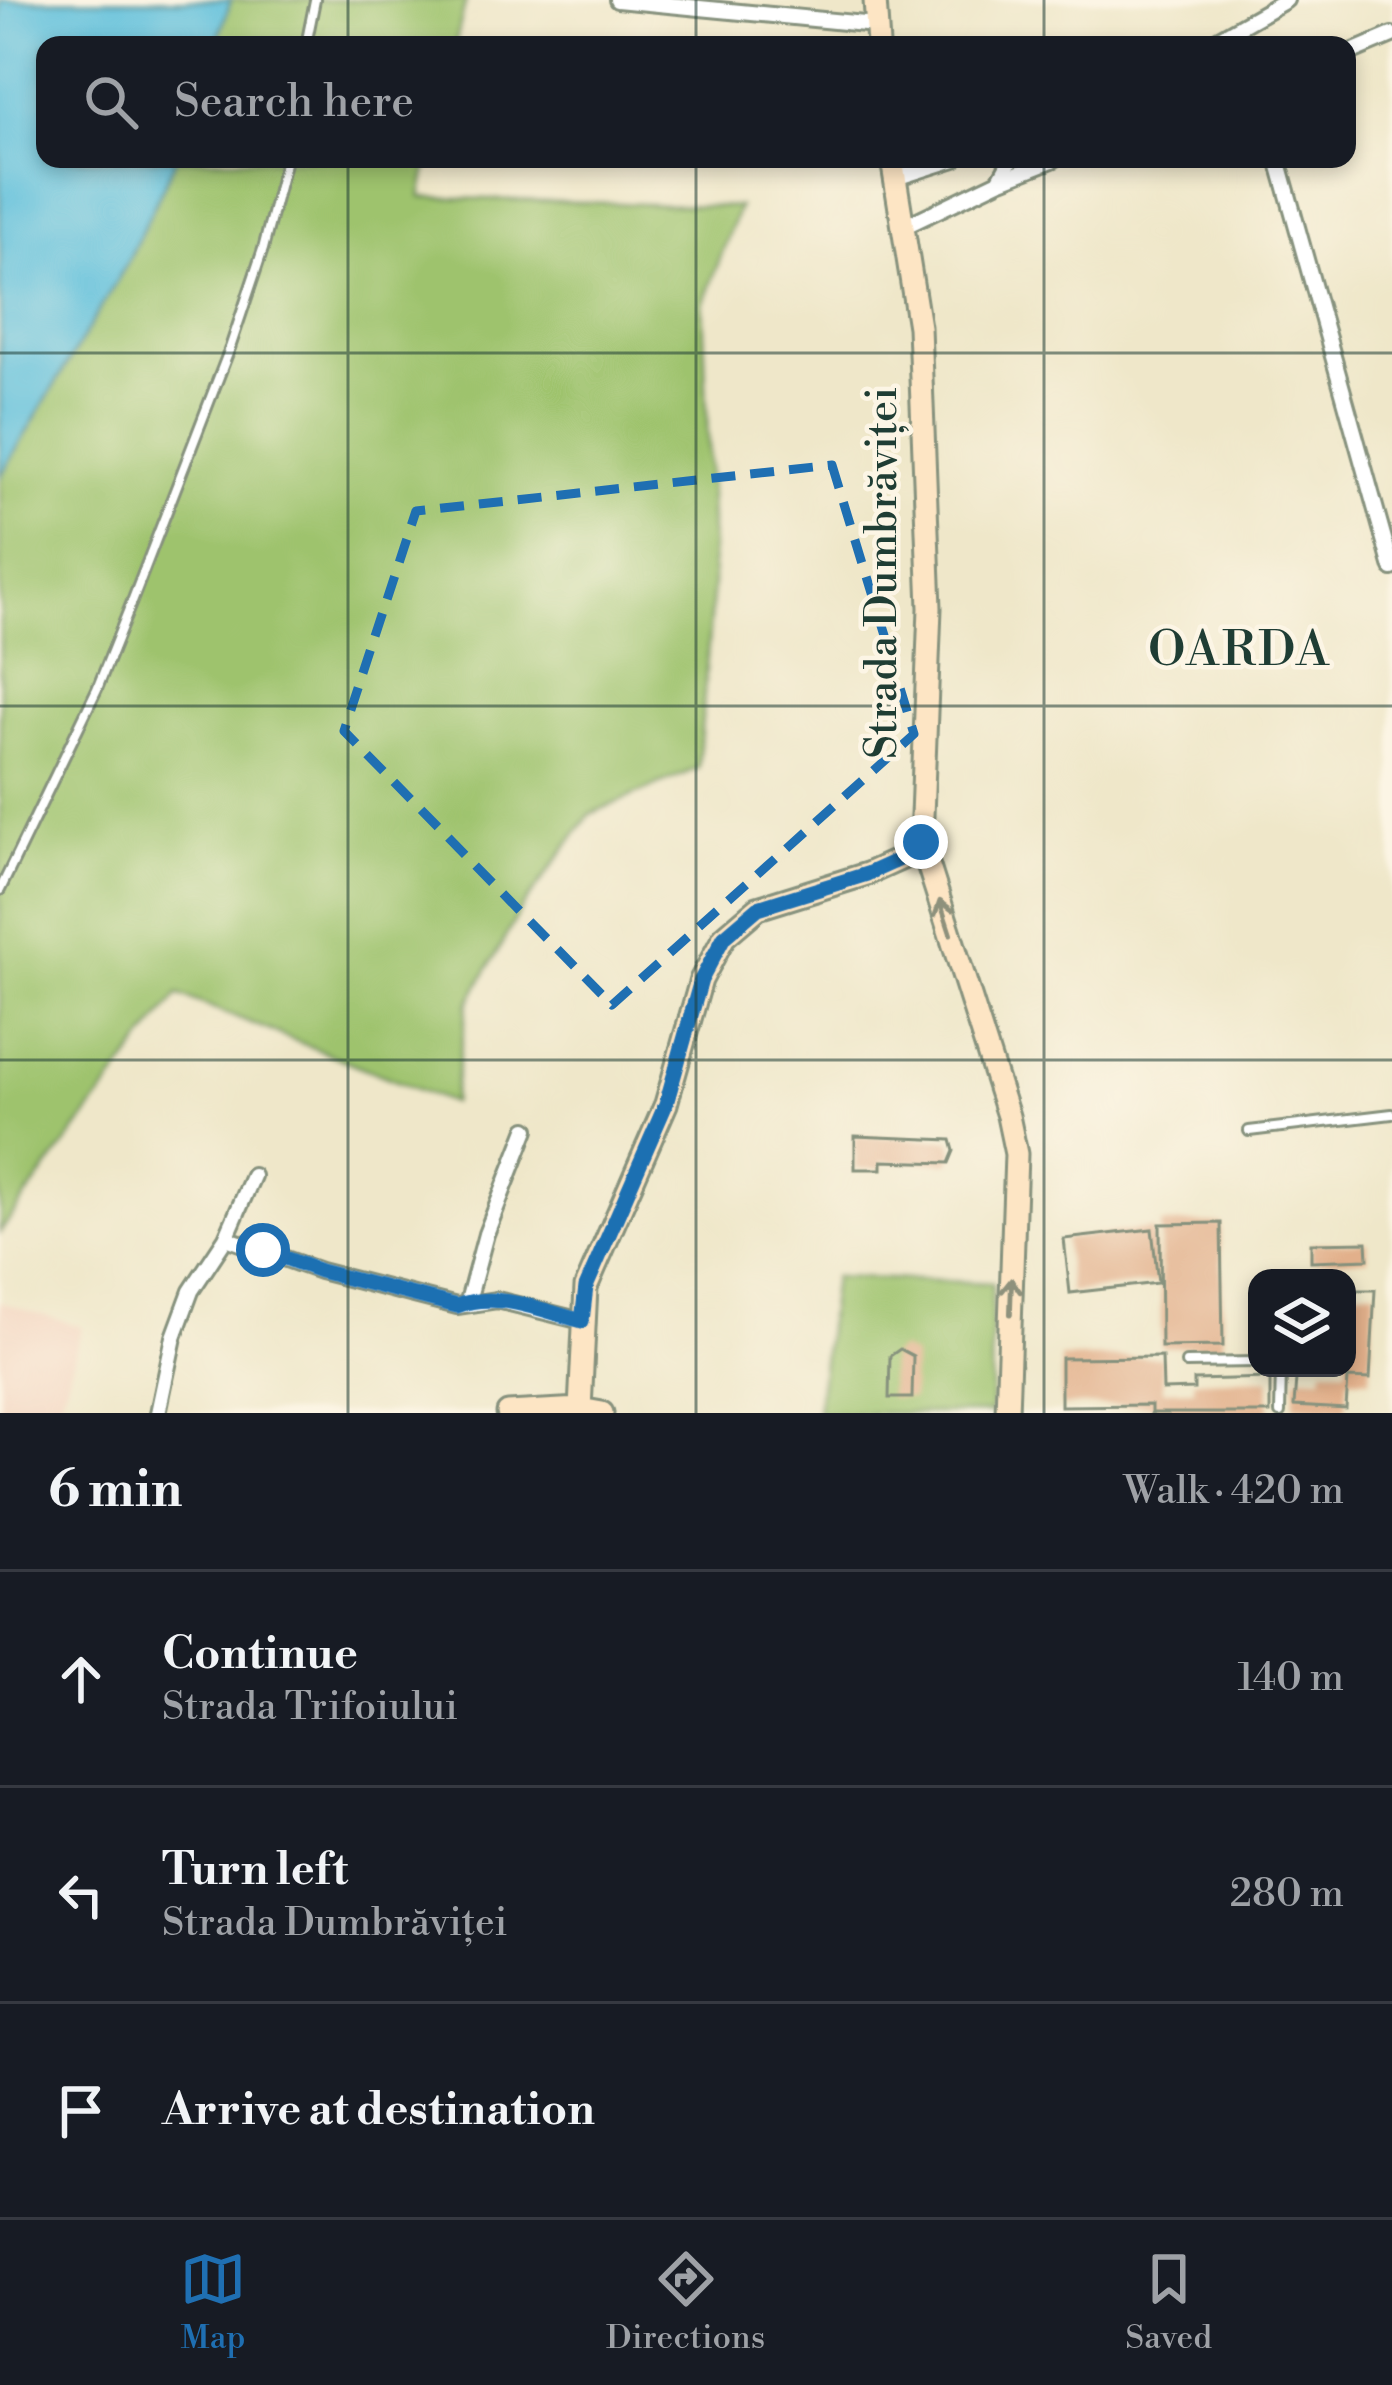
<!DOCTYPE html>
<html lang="en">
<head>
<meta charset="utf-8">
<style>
	:root { --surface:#171b24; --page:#20242c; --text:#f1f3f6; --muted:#9ea1a6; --line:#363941; --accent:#1f6fb2 }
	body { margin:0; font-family:"Libre Bodoni",serif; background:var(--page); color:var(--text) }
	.controls { position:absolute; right:36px; bottom:36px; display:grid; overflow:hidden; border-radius:24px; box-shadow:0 6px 18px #0003 }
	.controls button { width:108px; height:108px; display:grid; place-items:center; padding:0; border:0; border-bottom:3px solid var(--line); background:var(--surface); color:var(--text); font:60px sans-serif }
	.stop { position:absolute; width:36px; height:36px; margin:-27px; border:9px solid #1f6fb2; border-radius:50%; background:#fff }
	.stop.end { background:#1f6fb2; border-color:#fff; box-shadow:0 3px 12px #0008 }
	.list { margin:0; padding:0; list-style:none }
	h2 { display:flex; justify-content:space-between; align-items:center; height:156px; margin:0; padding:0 48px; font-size:51px }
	h2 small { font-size:39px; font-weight:400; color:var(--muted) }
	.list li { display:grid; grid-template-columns:78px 1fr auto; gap:36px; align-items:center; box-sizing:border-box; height:216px; padding:0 48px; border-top:3px solid var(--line) }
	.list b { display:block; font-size:45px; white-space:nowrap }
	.list p { margin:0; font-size:39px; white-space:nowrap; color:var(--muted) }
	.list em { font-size:39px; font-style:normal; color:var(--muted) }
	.icon { flex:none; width:66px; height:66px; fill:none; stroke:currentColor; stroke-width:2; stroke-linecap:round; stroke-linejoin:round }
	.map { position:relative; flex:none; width:1392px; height:1413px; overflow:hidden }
	.search { position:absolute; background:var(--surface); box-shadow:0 6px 18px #0003; left:36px; right:36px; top:36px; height:132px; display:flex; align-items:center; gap:30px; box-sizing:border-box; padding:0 42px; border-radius:24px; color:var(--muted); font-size:45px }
	.sheet { height:804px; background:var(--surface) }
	nav { display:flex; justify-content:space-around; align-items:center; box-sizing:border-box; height:168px; border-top:3px solid var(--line); background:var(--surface); font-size:33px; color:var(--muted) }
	nav a { display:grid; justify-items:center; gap:6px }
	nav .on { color:var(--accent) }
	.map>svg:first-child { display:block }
	.built { fill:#f3d4bf }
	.green { fill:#9ec36d; stroke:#5e8050; stroke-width:3 }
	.water { fill:#5ec0dc; stroke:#3e7e88; stroke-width:3 }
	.building { fill:#e2b08b }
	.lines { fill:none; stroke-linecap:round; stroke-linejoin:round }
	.lane-casing { stroke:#87927e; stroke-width:14 }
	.street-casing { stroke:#87927e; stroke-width:20 }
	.secondary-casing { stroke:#87927e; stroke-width:27 }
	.lane { stroke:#fff; stroke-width:8 }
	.street { stroke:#fff; stroke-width:14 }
	.secondary { stroke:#fde5c4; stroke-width:21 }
	.oneway { stroke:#8e917c }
	.route { stroke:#1f6fb2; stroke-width:15 }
	.marked { fill:none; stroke:#1f6fb2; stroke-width:9; stroke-dasharray:24 15; stroke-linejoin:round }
	.grid { fill:none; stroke:#1f3d34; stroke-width:3; stroke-opacity:0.55 }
	.labels { text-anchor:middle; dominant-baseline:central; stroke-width:9; stroke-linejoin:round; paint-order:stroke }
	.street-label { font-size:42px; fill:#1f3d34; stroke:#fcf5e5 }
	.quarter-label { font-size:48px; letter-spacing:3px; fill:#1f3d34; stroke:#fcf5e5 }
</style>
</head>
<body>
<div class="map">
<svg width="1392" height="1413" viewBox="0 0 1392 1413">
	<rect width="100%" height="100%" fill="#fcf5e5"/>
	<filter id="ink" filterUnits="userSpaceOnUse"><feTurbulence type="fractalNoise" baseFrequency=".00833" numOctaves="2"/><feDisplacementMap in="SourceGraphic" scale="24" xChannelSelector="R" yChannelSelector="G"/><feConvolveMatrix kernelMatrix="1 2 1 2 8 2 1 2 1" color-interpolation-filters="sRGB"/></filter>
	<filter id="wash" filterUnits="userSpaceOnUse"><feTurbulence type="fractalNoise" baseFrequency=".004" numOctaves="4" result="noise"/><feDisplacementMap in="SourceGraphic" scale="48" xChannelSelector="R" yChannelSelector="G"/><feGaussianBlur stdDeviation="2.7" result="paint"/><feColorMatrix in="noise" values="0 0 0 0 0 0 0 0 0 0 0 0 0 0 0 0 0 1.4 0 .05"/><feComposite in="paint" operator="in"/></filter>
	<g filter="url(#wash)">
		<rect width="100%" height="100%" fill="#efe7c9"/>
		<path class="built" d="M0 1302 82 1327 57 1413H0Z"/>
		<path class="green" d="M231 0H466L455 45H216Z
			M176 159H429L421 197 739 207 703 304 713 582 698 768 590 814 520 911 468 1004 452 1103 178 994 0 1232V477L126 265Z
			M833 1277 992 1283 991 1413H817Z"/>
		<path class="water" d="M0 0H231L216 45H45V159H176L126 265 0 477Z"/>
		<g id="blocks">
			<path class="building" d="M855 1136 951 1140 954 1151 949 1163 882 1161V1169H855Z
				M1221 1223 1223 1346 1161 1347 1160 1224Z
				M1152 1229 1158 1283 1070 1293 1064 1239Z
				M1367 1242 1368 1259 1311 1261V1243Z
				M1347 1290H1375L1370 1379 1348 1378 1346 1409 1294 1406 1296 1379 1304 1375 1322 1376 1323 1368H1347Z
				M900 1349 913 1356 912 1398H889L890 1356Z
				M1162 1357 1163 1390 1194 1389V1380L1270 1378V1413H1151V1405L1061 1406V1358Z"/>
		</g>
	</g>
	<g filter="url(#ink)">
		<use href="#blocks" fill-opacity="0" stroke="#87927e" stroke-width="3"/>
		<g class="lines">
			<defs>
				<path id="lane" d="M306 45 315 0
					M0 890 97 689 133 599 230 348 263 249 286 159
					M1249 1131 1392 1114
					M1305 1278V1273
					M1186 1363 1257 1362
					M1280 1413 1281 1368"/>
				<path id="street" d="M617 0 875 25
					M1207 45 1286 0
					M1347 54 1392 35
					M1278 159 1392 568
					M895 178 955 159
					M999 181 1011 159
					M901 228 999 181 1055 159
					M226 1238 320 1271 457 1306 497 1300 582 1321
					M468 1301 486 1234 527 1129
					M158 1413 174 1337 191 1291 226 1238 253 1176"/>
				<path id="secondary" d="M875 0 878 45
					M892 159 919 327 930 608 921 842 1008 1116 1016 1154 1007 1413
					M580 1409 586 1287 666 1104 701 980 724 937 758 908 867 874 907 856 921 842
					M508 1413 580 1409 602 1413"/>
			</defs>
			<use href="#lane" class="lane-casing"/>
			<use href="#street" class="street-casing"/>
			<use href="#secondary" class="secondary-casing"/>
			<use href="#lane" class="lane"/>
			<use href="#street" class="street"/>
			<use href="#secondary" class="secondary"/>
		</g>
		<defs><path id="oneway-shaft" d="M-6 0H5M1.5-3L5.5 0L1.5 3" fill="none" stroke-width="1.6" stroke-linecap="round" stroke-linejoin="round" transform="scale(3)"/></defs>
		<g class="oneway">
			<use href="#oneway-shaft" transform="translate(945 917) rotate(-108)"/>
			<use href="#oneway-shaft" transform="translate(1011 1296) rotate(-88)"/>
		</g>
	</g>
	<g class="lines" filter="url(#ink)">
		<path class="route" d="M263 1250 320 1271 457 1306C495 1290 544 1311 582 1321L586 1287 666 1104 701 980 724 937 758 908 867 874 907 856 921 842"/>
	</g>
	<path class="marked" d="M832 465 914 734 612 1005 344 731 416 511Z"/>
	<path class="grid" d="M348 0V45M696 0V45M1044 0V45M348 159V1413M696 159V1413M1044 159V1413M0 353H1392M0 706H1392M0 1060H1392"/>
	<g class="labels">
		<g class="street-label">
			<text transform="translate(883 573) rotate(-90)">Strada Dumbrăviței</text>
		</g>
		<g class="quarter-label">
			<text x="1240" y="651">OARDA</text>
		</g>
	</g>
</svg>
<div class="controls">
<button><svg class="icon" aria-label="layers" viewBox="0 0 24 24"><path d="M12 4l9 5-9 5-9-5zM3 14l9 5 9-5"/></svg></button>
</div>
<div class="stop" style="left:263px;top:1250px"></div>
<div class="stop end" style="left:921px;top:842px"></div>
<div class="search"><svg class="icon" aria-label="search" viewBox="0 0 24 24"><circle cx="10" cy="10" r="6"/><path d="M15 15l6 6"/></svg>Search here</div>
</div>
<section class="sheet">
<h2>6 min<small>Walk · 420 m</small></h2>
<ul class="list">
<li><svg class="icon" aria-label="ahead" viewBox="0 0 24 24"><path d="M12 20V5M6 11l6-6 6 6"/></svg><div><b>Continue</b><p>Strada Trifoiului</p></div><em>140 m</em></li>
<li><svg class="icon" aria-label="left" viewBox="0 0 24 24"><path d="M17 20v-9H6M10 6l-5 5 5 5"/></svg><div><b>Turn left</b><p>Strada Dumbrăviței</p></div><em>280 m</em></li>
<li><svg class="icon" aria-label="arrive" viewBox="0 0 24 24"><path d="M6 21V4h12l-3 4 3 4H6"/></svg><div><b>Arrive at destination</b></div></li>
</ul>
</section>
<nav>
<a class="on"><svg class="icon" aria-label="map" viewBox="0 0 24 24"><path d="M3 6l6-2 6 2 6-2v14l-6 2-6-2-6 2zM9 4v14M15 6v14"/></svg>Map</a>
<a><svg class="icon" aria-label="directions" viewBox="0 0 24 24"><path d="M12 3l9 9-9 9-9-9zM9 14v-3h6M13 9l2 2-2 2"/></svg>Directions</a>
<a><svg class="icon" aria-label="saved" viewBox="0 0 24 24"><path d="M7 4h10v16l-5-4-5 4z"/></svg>Saved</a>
</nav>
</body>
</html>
